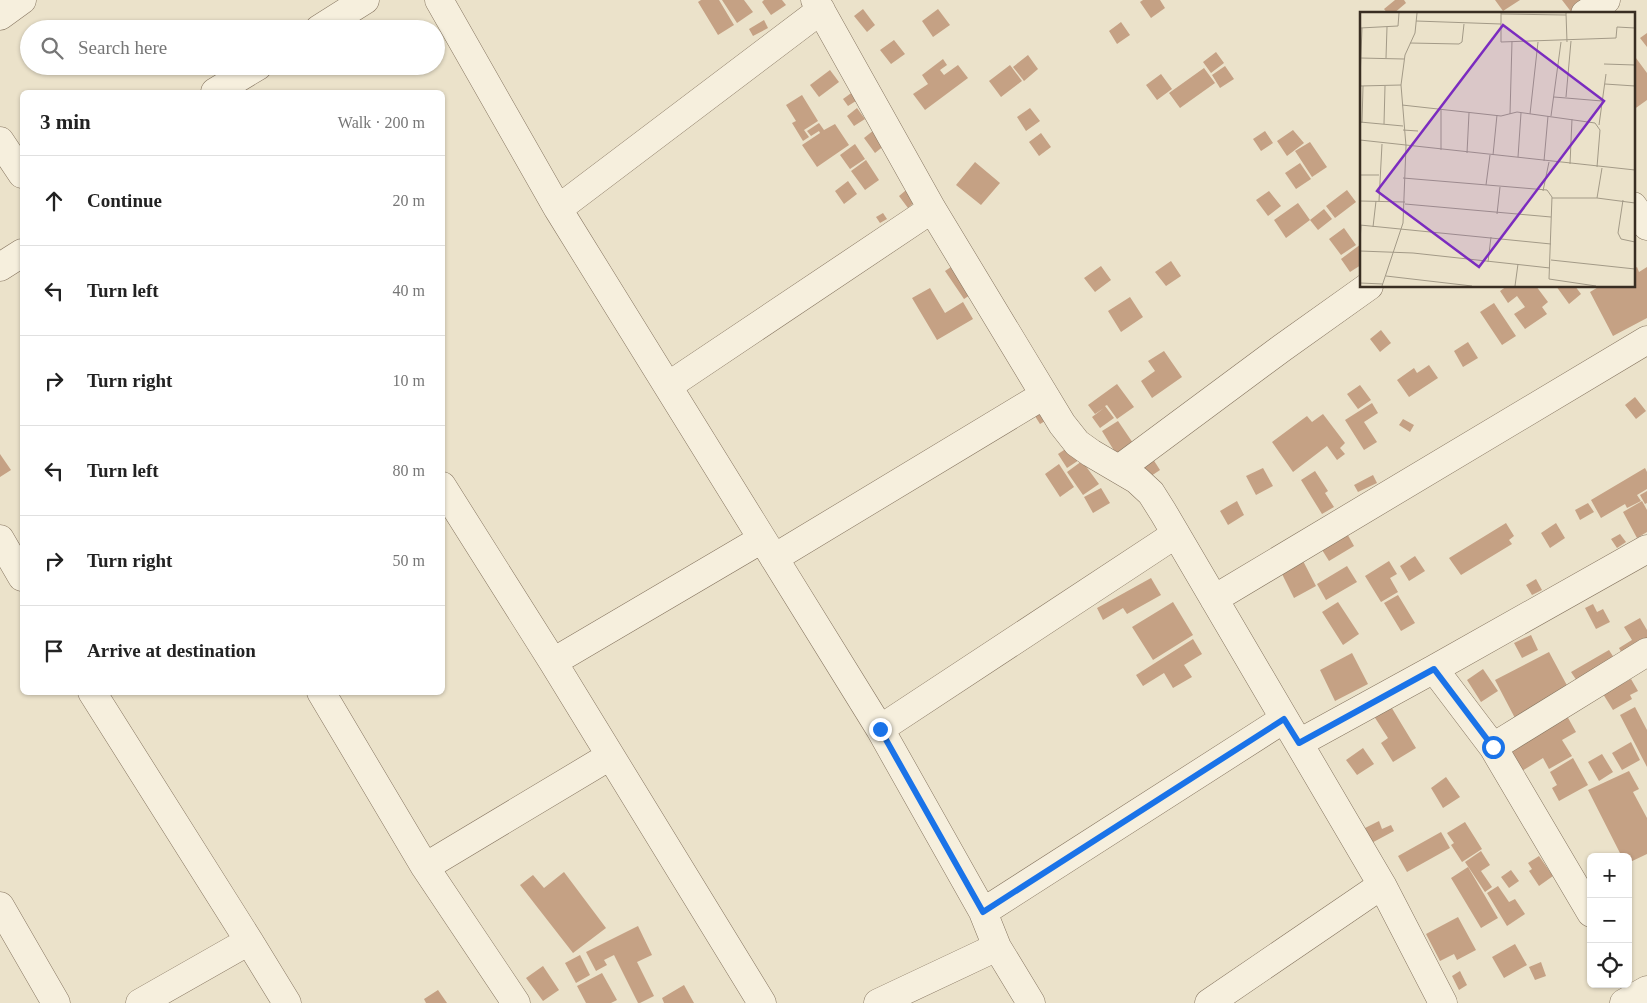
<!DOCTYPE html>
<html lang="en">
<head>
<meta charset="utf-8">
<style>
	:root { --surface:#fff; --page:#f2f2f2; --text:#222; --muted:#767676; --line:#e0e0e0 }
	body { margin:0; font-family:"Times New Roman",serif; background:var(--page); color:var(--text) }
	.controls { position:absolute; right:15px; bottom:15px; display:grid; overflow:hidden; border-radius:8px; box-shadow:0 1px 4px #0004 }
	.controls button { width:45px; height:45px; display:grid; place-items:center; padding:0; border:0; border-bottom:1px solid var(--line); background:var(--surface); color:var(--text); font:25px sans-serif }
	.stop { position:absolute; width:15px; height:15px; margin:-11px; border:4px solid #1a73e8; border-radius:50%; background:#fff }
	.stop.end { background:#1a73e8; border-color:#fff; box-shadow:0 1px 5px #0008 }
	.list { margin:0; padding:0; list-style:none }
	h2 { display:flex; justify-content:space-between; align-items:center; height:65px; margin:0; padding:0 20px; font-size:21px }
	h2 small { font-size:16px; font-weight:400; color:var(--muted) }
	.list li { display:grid; grid-template-columns:32px 1fr auto; gap:15px; align-items:center; box-sizing:border-box; height:90px; padding:0 20px; border-top:1px solid var(--line) }
	.list b { display:block; font-size:19px; white-space:nowrap }
	.list em { font-size:16px; font-style:normal; color:var(--muted) }
	.icon { flex:none; width:28px; height:28px; fill:none; stroke:currentColor; stroke-width:2; stroke-linecap:round; stroke-linejoin:round }
	.map { position:relative; flex:none; width:1647px; height:1003px; overflow:hidden }
	.search { position:absolute; background:var(--surface); box-shadow:0 1px 4px #0004; left:20px; top:20px; width:425px; height:55px; display:flex; align-items:center; gap:12px; box-sizing:border-box; padding:0 18px; border-radius:28px; color:var(--muted); font-size:19px }
	.panel { position:absolute; background:var(--surface); box-shadow:0 1px 4px #0004; left:20px; top:90px; width:425px; height:605px; border-radius:8px }
	.map>svg:first-child { display:block }
	.building { fill:#c5a184 }
	.lines { fill:none; stroke-linecap:round; stroke-linejoin:round }
	.minor-casing { stroke:#867560; stroke-width:29 }
	.minor { stroke:#f6efdd; stroke-width:28 }
	.route { stroke:#1a73e8; stroke-width:6 }
	.inset-road { fill:none; stroke:#a39a87; stroke-width:1 }
	.view { fill:#7b2cbf; fill-opacity:0.15; stroke:#7b2cbf; stroke-width:2.5 }
	.inset-edge { fill:none; stroke:#382d22; stroke-width:2.5 }
</style>
</head>
<body>
<div class="map">
<svg width="1647" height="1003" viewBox="0 0 1647 1003">
	<rect width="100%" height="100%" fill="#ebe2ca"/>
	<path class="building" d="M701 0H719L734 25 718 35 698 2Z
		M722 0H744L753 12 737 23Z
		M764 0H782L786 5 771 15 762 2Z
		M1143 0H1160L1165 8 1151 18 1140 2Z
		M1395 0H1404L1406 3 1393 14H1388L1384 9Z
		M1495 0H1520L1503 11Z
		M1562 0H1583L1572 13Z
		M863 9 875 25 867 32 854 16Z
		M938 9 950 25 933 37 922 21Z
		M764 20 768 28 753 36 749 29Z
		M1121 22 1130 35 1117 44 1109 31Z
		M1647 33V47L1640 38Z
		M894 40 905 54 891 64 880 50Z
		M1216 52 1224 63 1211 73 1203 62Z
		M1633 54 1647 73V100L1633 110Z
		M1028 55 1038 69 1024 81 1013 67Z
		M943 59 947 65 940 70 944 75 958 65 968 78 925 110 913 94 928 84 922 75Z
		M1010 65 1022 81 1001 97 989 81Z
		M1225 66 1234 79 1220 88 1212 75Z
		M1204 68 1215 83 1180 108 1169 93Z
		M830 70 839 82 819 97 810 85Z
		M1161 74 1172 89 1157 100 1146 85Z
		M854 91 859 99 848 106 843 99Z
		M802 95 818 121 804 130 809 137 803 141 792 123 796 121 786 105Z
		M857 108 865 119 854 126 847 116Z
		M1030 108 1040 121 1026 131 1017 117Z
		M819 123 824 130 835 124 849 145 817 167 802 145 820 133 819 131 811 136 807 131Z
		M874 130 885 145 875 153 864 138Z
		M1293 130 1304 143 1287 156 1277 141Z
		M1265 131 1273 143 1261 151 1253 139Z
		M1041 133 1051 147 1039 156 1029 142Z
		M1310 142 1327 167 1312 177 1295 151Z
		M855 144 865 159 850 169 840 155Z
		M866 160 879 180 865 190 851 171Z
		M975 162 1000 183 981 205 956 185Z
		M1300 163 1311 179 1296 189 1285 173Z
		M848 181 857 194 844 204 835 191Z
		M911 186 920 197 908 208 899 196Z
		M1347 190 1356 202 1335 218 1326 206Z
		M1269 191 1281 206 1268 216 1256 200Z
		M1298 203 1310 220 1324 209 1332 219 1318 230 1310 220 1286 238 1274 220Z
		M883 213 887 219 880 223 876 217Z
		M1344 228 1356 245 1341 255 1329 239Z
		M1361 244V265L1350 272 1341 259Z
		M960 261 979 289 964 299 945 271Z
		M1171 261 1181 276 1166 286 1155 272Z
		M1101 266 1111 280 1095 292 1084 278Z
		M1637 267 1639 272 1647 267V318L1613 336 1590 292 1600 286H1633V269Z
		M1507 286H1536L1548 302 1542 307 1547 314 1525 329 1514 314 1525 307 1517 296 1508 303 1500 291Z
		M1556 286H1575L1581 294 1569 304Z
		M930 288 945 313 963 302 973 319 937 340 912 298Z
		M1130 297 1143 317 1121 332 1108 311Z
		M1494 303 1516 336 1502 345 1480 312Z
		M1381 330 1391 343 1380 352 1370 339Z
		M1468 342 1478 358 1463 367 1454 351Z
		M1164 351 1182 377 1152 398 1141 381 1155 371 1148 361Z
		M1429 365 1438 378 1409 397 1397 380 1414 368 1417 373Z
		M1117 384 1134 407 1117 419 1107 405 1105 406 1114 418 1100 428 1092 417 1104 408 1095 414 1088 405Z
		M1360 385 1371 400 1358 409 1347 394Z
		M1635 397 1646 411 1636 419 1625 405Z
		M1372 403 1378 413 1364 422 1377 442 1364 450 1345 420Z
		M1046 406 1052 417 1040 424 1033 413Z
		M1323 414 1345 443 1340 448 1345 454 1337 460 1327 446 1293 472 1272 442 1307 416 1312 422Z
		M1403 419 1414 425 1410 432 1399 425Z
		M1118 421 1135 446 1118 457 1102 431Z
		M1070 446 1079 460 1067 468 1058 454Z
		M0 454 11 470 0 477Z
		M1151 456 1160 470 1142 482 1133 467Z
		M1082 461 1099 484 1083 495 1067 472Z
		M1059 464 1074 487 1060 497 1045 474Z
		M1263 468 1273 486 1256 495 1246 476Z
		M1645 468 1647 472V489L1637 495 1641 501 1627 508 1625 504 1601 518 1591 500Z
		M1315 471 1328 491 1325 493 1334 507 1322 514 1301 480Z
		M1373 475 1377 483 1358 492 1354 485Z
		M1101 488 1110 503 1093 513 1084 497Z
		M1647 491V503L1645 504 1640 495Z
		M1237 501 1244 515 1228 525 1220 511Z
		M1642 501 1647 510V532L1637 538 1623 512Z
		M1588 503 1594 512 1580 520 1575 510Z
		M1506 523 1514 536 1509 540 1512 544 1461 575 1449 558Z
		M1556 523 1565 538 1550 548 1541 533Z
		M1345 530 1354 546 1329 561 1319 545Z
		M1620 534 1626 542 1617 548 1611 539Z
		M1415 556 1425 571 1409 581 1400 566Z
		M1301 557 1316 586 1294 598 1279 568Z
		M1389 561 1397 574 1390 578 1398 592 1381 602 1365 576Z
		M1347 566 1357 582 1326 600 1317 584Z
		M1151 578 1161 595 1127 614 1123 608 1103 620 1097 608Z
		M1536 579 1542 590 1532 595 1526 585Z
		M1398 595 1415 623 1401 631 1384 603Z
		M1173 602 1193 635 1153 660 1132 627Z
		M1338 602 1359 634 1343 645 1322 612Z
		M1593 604 1597 612 1603 609 1610 622 1596 629 1585 608Z
		M1640 618 1647 630V646L1625 659 1619 648 1632 640 1624 627Z
		M1531 635 1538 650 1522 658 1514 643Z
		M1193 639 1202 654 1184 665 1192 677 1173 688 1164 673 1143 686 1136 675Z
		M1609 650 1618 664 1581 687 1571 672Z
		M1549 652 1570 691 1516 720 1495 680Z
		M1352 653 1368 684 1335 701 1320 670Z
		M1483 669 1498 691 1481 702 1467 680Z
		M1631 679 1638 691 1630 695 1632 699 1613 710 1603 694Z
		M1387 700 1416 748 1393 762 1381 743 1388 738 1370 710Z
		M1635 707 1647 730V767L1620 715Z
		M1567 716 1576 732 1562 740 1572 756 1549 769 1543 758 1522 771 1511 752 1529 741 1528 739Z
		M1631 742 1640 760 1622 770 1612 753Z
		M1363 748 1374 764 1357 775 1346 760Z
		M1602 754 1613 772 1599 781 1588 762Z
		M1573 758 1588 785 1559 801 1552 788 1557 785 1550 772Z
		M1629 771 1639 789 1633 792 1647 818V854L1628 863V857H1622L1588 790Z
		M1446 777 1460 797 1443 808 1431 788Z
		M1379 821 1382 829 1391 825 1394 831 1366 846 1359 831Z
		M1465 822 1482 849 1462 862 1451 845 1454 843 1447 833Z
		M1441 832 1450 848 1407 872 1398 856Z
		M1481 851 1490 865 1481 871 1492 887 1485 892 1465 862Z
		M1539 856 1553 876 1539 886 1529 871 1532 869 1528 863Z
		M1468 867 1498 918 1481 928 1451 878Z
		M1511 870 1519 881 1509 888 1501 877Z
		M564 872 606 928 573 953 520 885 533 875 544 888Z
		M1498 886 1509 902 1515 899 1525 914 1507 926 1487 893Z
		M1458 917 1476 950 1457 960 1454 954 1440 961 1426 934Z
		M638 926 652 955 637 962 654 996 640 1003H638L614 955 604 960 607 965 596 971 586 952Z
		M1515 944 1527 965 1504 978 1492 957Z
		M580 955 590 975 576 983 565 963Z
		M1541 962 1546 976 1535 980 1529 967Z
		M543 966 559 990 543 1001 526 978Z
		M1460 971 1467 985 1459 990 1452 976Z
		M602 973 617 1000 611 1003H586L577 986Z
		M684 985 694 1003H664L662 998Z
		M438 990 447 1003H426L424 999Z"/>
	<g class="lines">
		<defs>
			<path id="minor" d="M439 0 558 209 880 729 983 912 997 947 1031 1003
				M815 0 932 209 1062 424 1077 443 1091 453 1137 480 1151 493 1163 512 1382 885 1443 1003
				M1585 14 1606 0
				M0 16 22 0
				M319 29 365 0
				M215 92 258 66
				M0 141 22 174
				M1633 206 1647 226
				M558 209 821 10
				M0 267 22 253
				M668 386 932 209
				M1119 469 1282 348 1369 286
				M442 486 553 662 762 1003
				M0 539 22 577
				M774 558 1044 395
				M1214 599 1647 340
				M553 662 762 539
				M1434 669 1493 747 1591 913
				M92 692 249 941 287 1003
				M321 692 425 867 516 1003
				M880 729 1176 534
				M1299 743 1434 669 1647 549
				M1493 747 1647 652
				M425 867 610 756
				M0 906 56 1003
				M983 912 1284 719
				M140 1003 249 941
				M878 1003 997 947
				M1209 1003 1382 885
				M1624 1003 1647 990"/>
		</defs>
		<use href="#minor" class="minor-casing"/>
		<use href="#minor" class="minor"/>
	</g>
	<g class="lines">
		<path class="route" d="M880 729 983 912 1284 719 1299 743 1434 669 1493 747"/>
	</g>
	<g transform="translate(1360 12)">
		<rect width="275" height="275" fill="#ebe2ca"/>
		<path class="inset-road" d="M141 1V30L256 26 257 15 275 16M206 1 207 30M141 2 206 3M56 9 141 12M0 16 38 14 39 1M50 31 99 32 102 30 104 12M0 46 44 47M26 46 27 15M244 52 275 53M0 68 2 16M245 72 275 74M0 74 41 73M194 85 242 89M206 85 211 29M42 93 141 104 157 100 235 111 240 118 237 155M81 97V138M150 102 152 29M170 102 178 30M191 104 201 30M0 110 43 114M2 111 3 74M24 112 25 74M239 113 246 62M43 118 58 119M0 128 275 158M107 141 109 101M133 143 137 103M158 145 161 101M184 149 188 104M210 152 212 107M0 163H19M43 166 187 178 192 185 189 267 236 274M126 173 130 143M183 179 189 150M192 186H237L275 191M237 186 242 156M263 188 258 221 261 227 275 230M0 189 45 190M19 189 22 132M45 192 191 205M137 202 140 175M0 213 191 232M13 215 16 189M0 231 1 213M0 239 53 241 190 256M191 248 275 257M128 250 131 225M26 264 112 274M0 271 23 272M22 274 43 211 46 134 41 73 45 43 55 21 57 1M155 274 158 252"/>
		<path class="view" d="M143 13 244 89 119 255 17 179Z"/>
		<rect width="275" height="275" class="inset-edge"/>
	</g>
</svg>
<div class="controls">
<button>+</button>
<button>−</button>
<button><svg class="icon" aria-label="locate" viewBox="0 0 24 24"><circle cx="12" cy="12" r="6"/><path d="M12 2v4M12 18v4M2 12h4M18 12h4"/></svg></button>
</div>
<div class="stop" style="left:1493px;top:747px"></div>
<div class="stop end" style="left:880px;top:729px"></div>
<div class="search"><svg class="icon" aria-label="search" viewBox="0 0 24 24"><circle cx="10" cy="10" r="6"/><path d="M15 15l6 6"/></svg>Search here</div>
<section class="panel">
<h2>3 min<small>Walk · 200 m</small></h2>
<ul class="list">
<li><svg class="icon" aria-label="ahead" viewBox="0 0 24 24"><path d="M12 20V5M6 11l6-6 6 6"/></svg><div><b>Continue</b></div><em>20 m</em></li>
<li><svg class="icon" aria-label="left" viewBox="0 0 24 24"><path d="M17 20v-9H6M10 6l-5 5 5 5"/></svg><div><b>Turn left</b></div><em>40 m</em></li>
<li><svg class="icon" aria-label="right" viewBox="0 0 24 24"><path d="M7 20v-9h11M14 6l5 5-5 5"/></svg><div><b>Turn right</b></div><em>10 m</em></li>
<li><svg class="icon" aria-label="left" viewBox="0 0 24 24"><path d="M17 20v-9H6M10 6l-5 5 5 5"/></svg><div><b>Turn left</b></div><em>80 m</em></li>
<li><svg class="icon" aria-label="right" viewBox="0 0 24 24"><path d="M7 20v-9h11M14 6l5 5-5 5"/></svg><div><b>Turn right</b></div><em>50 m</em></li>
<li><svg class="icon" aria-label="arrive" viewBox="0 0 24 24"><path d="M6 21V4h12l-3 4 3 4H6"/></svg><div><b>Arrive at destination</b></div></li>
</ul>
</section>
</div>
</body>
</html>
